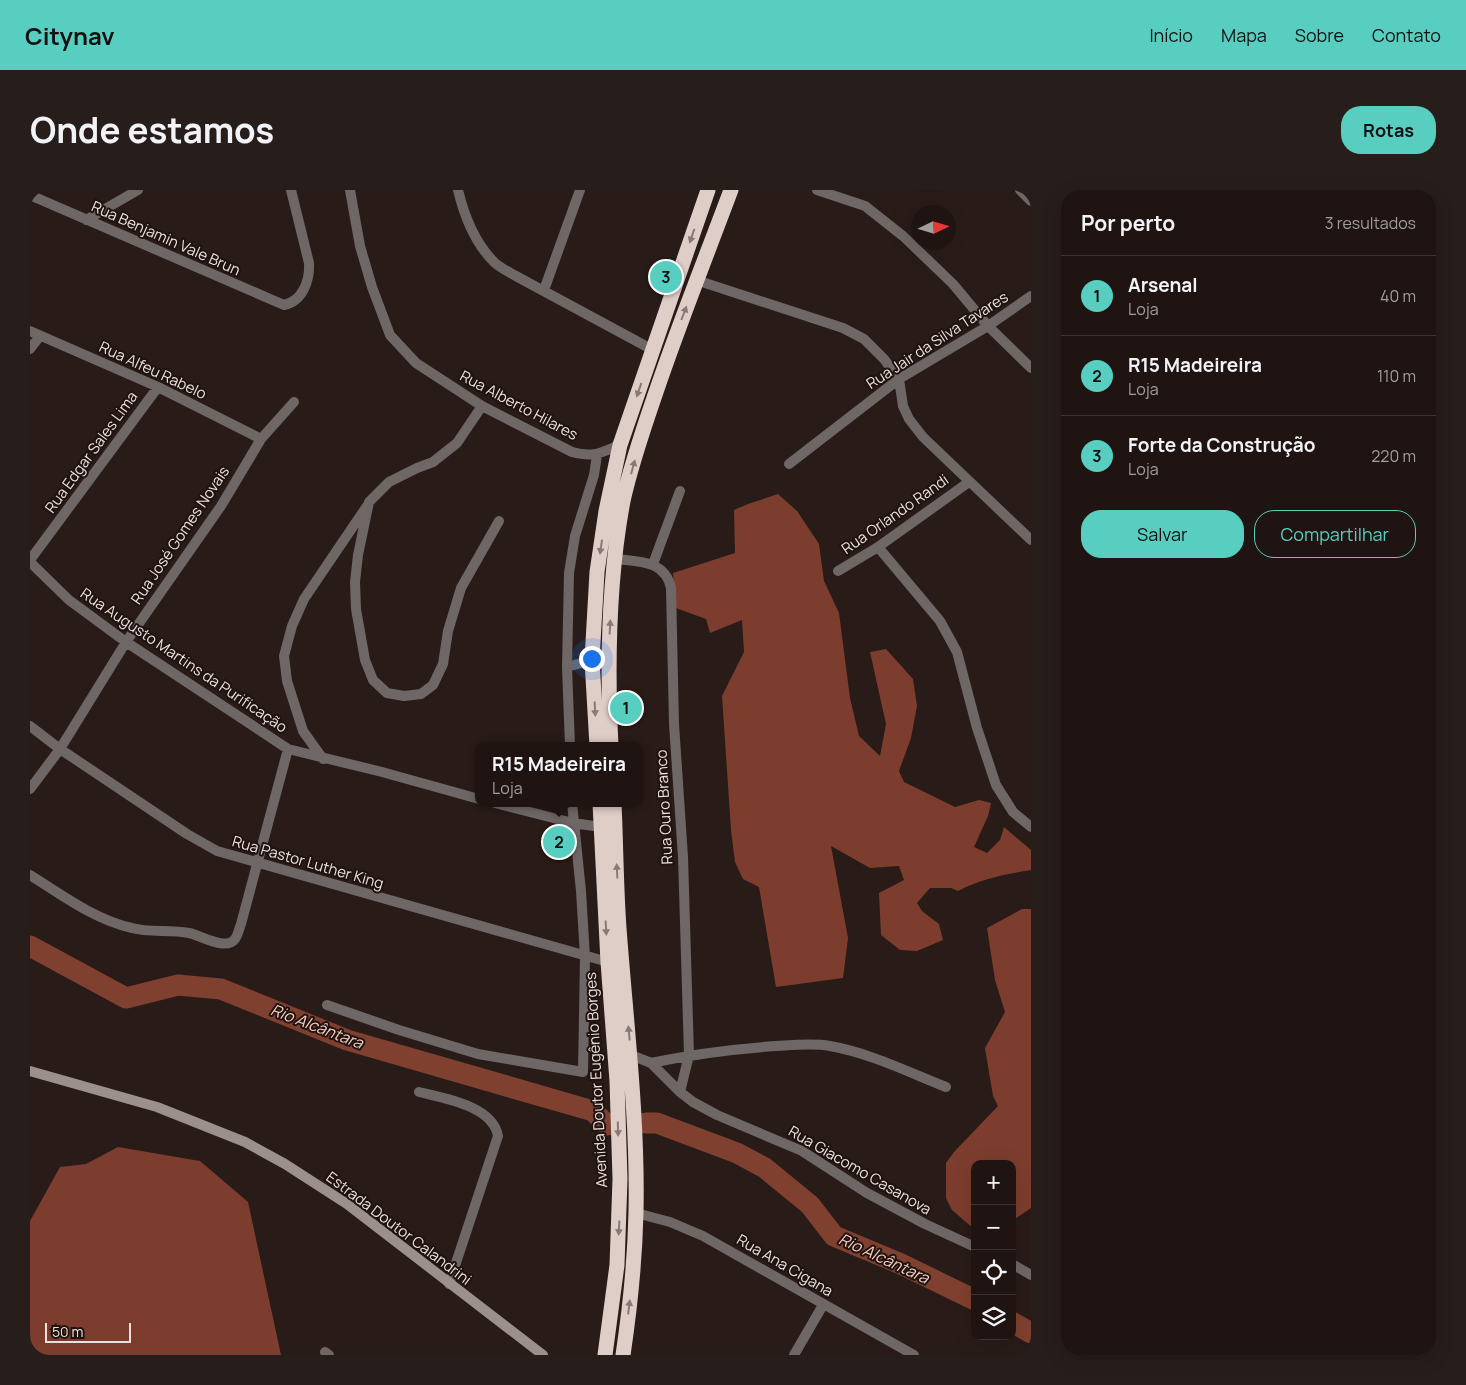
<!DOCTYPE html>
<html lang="pt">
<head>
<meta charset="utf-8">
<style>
	:root { --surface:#1f1412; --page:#271d1b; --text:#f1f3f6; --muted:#a19e9f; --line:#3c3332; --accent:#58cec0 }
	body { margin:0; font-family:Manrope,sans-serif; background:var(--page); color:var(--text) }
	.controls { position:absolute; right:15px; bottom:15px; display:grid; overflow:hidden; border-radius:10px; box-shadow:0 5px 20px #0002 }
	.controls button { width:45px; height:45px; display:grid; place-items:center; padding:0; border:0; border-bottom:1px solid var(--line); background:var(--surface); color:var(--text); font:25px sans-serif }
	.compass { position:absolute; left:881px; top:15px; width:45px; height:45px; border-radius:50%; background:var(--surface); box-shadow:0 5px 20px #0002; rotate:86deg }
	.scale { position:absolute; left:15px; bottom:12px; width:86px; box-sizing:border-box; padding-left:5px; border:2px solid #ebe2df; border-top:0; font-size:14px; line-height:18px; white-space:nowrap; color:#ebe2df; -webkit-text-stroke:4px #1f120f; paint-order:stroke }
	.you { position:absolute; left:561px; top:468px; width:18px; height:18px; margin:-12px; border:4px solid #fff; border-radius:50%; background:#1a73e8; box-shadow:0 0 0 8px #1a73e833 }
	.badge { display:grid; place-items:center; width:32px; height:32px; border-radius:50%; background:var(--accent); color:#111; font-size:16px; font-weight:700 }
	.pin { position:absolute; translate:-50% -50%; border:2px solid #fff; box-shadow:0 1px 5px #0006 }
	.popup { position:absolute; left:445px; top:552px; width:168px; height:65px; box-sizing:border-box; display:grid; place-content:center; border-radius:10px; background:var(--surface); filter:drop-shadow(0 1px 4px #0005); font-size:16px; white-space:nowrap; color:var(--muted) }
	.popup b { font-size:19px; color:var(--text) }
	.popup::after { content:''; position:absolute; left:50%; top:100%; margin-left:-10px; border:10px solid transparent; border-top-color:var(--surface) }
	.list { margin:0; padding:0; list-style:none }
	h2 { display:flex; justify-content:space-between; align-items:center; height:65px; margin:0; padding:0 20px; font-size:21px }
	h2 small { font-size:16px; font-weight:400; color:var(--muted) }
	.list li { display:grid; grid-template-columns:32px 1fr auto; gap:15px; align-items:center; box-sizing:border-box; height:80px; padding:0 20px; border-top:1px solid var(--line) }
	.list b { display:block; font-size:19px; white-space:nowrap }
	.list p { margin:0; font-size:16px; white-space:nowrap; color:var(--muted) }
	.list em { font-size:16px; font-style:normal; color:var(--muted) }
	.actions { display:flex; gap:10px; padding:15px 20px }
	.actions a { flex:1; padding:11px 0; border:1px solid var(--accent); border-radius:20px; text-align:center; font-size:18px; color:var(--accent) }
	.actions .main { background:var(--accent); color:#111 }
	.icon { flex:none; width:28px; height:28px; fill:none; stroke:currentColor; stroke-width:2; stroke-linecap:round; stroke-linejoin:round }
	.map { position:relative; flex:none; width:1001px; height:1165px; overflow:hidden; border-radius:20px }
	header { display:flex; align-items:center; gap:30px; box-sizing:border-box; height:70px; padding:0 25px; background:var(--accent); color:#111 }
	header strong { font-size:24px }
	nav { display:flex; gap:28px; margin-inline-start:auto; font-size:18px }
	.intro { display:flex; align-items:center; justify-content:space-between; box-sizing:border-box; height:120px; padding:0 30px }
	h1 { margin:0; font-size:35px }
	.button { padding:12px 22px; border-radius:20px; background:var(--accent); color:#111; font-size:18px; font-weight:700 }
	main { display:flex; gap:30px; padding:0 30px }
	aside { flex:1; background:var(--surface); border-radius:20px; box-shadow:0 5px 20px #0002 }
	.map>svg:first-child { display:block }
	.forest { fill:#7c3d2e }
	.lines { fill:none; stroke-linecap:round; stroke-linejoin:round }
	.river { stroke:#804030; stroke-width:21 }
	.street { stroke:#6e6765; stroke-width:10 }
	.secondary { stroke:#9c908d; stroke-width:10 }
	.highway { stroke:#dfcdc8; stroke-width:15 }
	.oneway { fill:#897975 }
	.labels { text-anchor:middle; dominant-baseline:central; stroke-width:4; stroke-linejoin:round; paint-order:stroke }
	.street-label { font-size:15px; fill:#ebe2df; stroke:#1f120f }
	.water-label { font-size:16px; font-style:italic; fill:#f6cdc2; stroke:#1f120f }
</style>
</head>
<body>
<header>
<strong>Citynav</strong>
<nav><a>Início</a><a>Mapa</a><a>Sobre</a><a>Contato</a></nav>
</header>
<div class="intro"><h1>Onde estamos</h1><a class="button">Rotas</a></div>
<main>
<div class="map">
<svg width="1001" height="1165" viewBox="0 0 1001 1165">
	<rect width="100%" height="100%" fill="#291b18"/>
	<path class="forest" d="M748 304 767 321 789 354 794 391 809 423 820 508 829 546 850 566 856 534 840 462 856 459 883 489 887 516 881 548 869 581 874 592 925 617 949 610 961 613 958 626 944 657 957 663 970 650 974 637 1001 660V680C976 684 950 689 928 701L921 698H900L887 713 892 721 909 734 913 750 887 761 870 760 851 745 849 703 874 690 869 676 840 678 801 656 818 748 813 788 746 797 729 697 713 689 705 672 701 640 692 506 714 462 712 430 680 443 676 429 646 418 643 383 705 363 704 320 718 314Z
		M992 719H1001V1018L982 1031V974H945L944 1039 922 1020 916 1008V973L924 962 968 916 963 906 955 858 975 822 965 790 957 738Z
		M88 957 170 971 218 1012 251 1165H0V1031L30 977 56 974Z"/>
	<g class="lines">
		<path class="river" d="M0 756 96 808 148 795 191 799 317 850 563 921 577 935
			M616 933H627L707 963 735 978 780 1015 804 1046 871 1074 945 1110
			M982 1132 1001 1143"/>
		<path class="street" d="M320 0 330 56 342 97 360 145 386 173 452 216 542 262C564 268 570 263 590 255
			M428 0C434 25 445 53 464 72 469 77 477 81 484 85L623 160
			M787 0 835 16 873 46 923 94 958 136 1001 178
			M990 0 1001 11
			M0 5 254 115C273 111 280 90 279 73L261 0
			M56 30 108 0
			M666 90 813 138 834 149 854 169 869 189 873 216 879 229 893 247 1001 350
			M514 100 550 0
			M0 141 128 197 231 249
			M0 159 10 146
			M452 216 427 253 403 272 387 278 359 292 339 312 328 365 325 392 326 419 335 470 343 490 357 503 374 506 391 504 403 495 413 474 418 441 431 398 469 331
			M759 274 869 189 958 136 1001 106
			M848 357 910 431 927 462 947 538 966 595 983 622 1001 637
			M586 369C609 372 635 370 641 398L644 534 653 667 659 865 650 902
			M0 370 128 197
			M0 372 39 410 96 452 258 559 352 582 449 609
			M623 374 650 301
			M808 381 848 357 939 292
			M537 477 562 470
			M0 536 30 559 157 644 187 661 578 772
			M540 556 537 477 539 383 545 346 564 285 567 265
			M293 569 273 541 257 491 254 466 262 436 274 409 337 316
			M0 599 30 559 96 452 191 316 231 249 264 212
			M465 613 543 633 571 637
			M0 685C32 705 65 730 102 738 119 743 140 739 159 743 172 746 196 761 205 749 208 745 209 739 211 734L258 559
			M297 815 369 840 448 864 553 882 555 767 551 701 542 613
			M601 865 621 873 650 902 663 912 687 925 772 961 837 1003 895 1034 945 1057
			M621 873C663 864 704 859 746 856 764 855 783 853 800 856 840 863 878 882 916 897
			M389 902C414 908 463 916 468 946L419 1094
			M606 1023 640 1032 673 1046 884 1165
			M982 1074 1001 1085
			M295 1162 299 1165
			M764 1165 793 1115"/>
		<path class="secondary" d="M0 881 127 917 215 952 255 974 317 1014 513 1165"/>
		<path class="highway" d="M567 556 562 470 567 382 576 321 590 255 678 0
			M581 556C577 475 578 391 593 311 601 274 614 237 626 202 649 134 676 67 701 0
			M570 613 578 772 587 891 590 989 587 1075 575 1165
			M584 613C586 655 586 697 589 738 596 833 608 927 606 1022 605 1069 600 1118 593 1165"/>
	</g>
	<defs><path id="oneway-solid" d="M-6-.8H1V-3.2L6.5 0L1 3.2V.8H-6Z" transform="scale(1.25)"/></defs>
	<g class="oneway">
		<use href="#oneway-solid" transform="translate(662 46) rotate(109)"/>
		<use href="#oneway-solid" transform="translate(654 123) rotate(-69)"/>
		<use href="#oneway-solid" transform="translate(609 200) rotate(109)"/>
		<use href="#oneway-solid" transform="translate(603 277) rotate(-75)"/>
		<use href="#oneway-solid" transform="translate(571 357) rotate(98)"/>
		<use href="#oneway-solid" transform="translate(580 437) rotate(-87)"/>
		<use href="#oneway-solid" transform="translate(565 519) rotate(87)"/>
		<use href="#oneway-solid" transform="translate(587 681) rotate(-93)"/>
		<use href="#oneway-solid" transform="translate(576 738) rotate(87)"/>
		<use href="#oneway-solid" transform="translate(599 843) rotate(-95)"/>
		<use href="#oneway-solid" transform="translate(588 939) rotate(88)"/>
		<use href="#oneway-solid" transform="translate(589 1038) rotate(93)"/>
		<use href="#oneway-solid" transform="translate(599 1117) rotate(-83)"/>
	</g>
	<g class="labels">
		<g class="street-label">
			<text transform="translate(136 48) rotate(24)">Rua Benjamin Vale Brun</text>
			<text transform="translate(907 150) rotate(-33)">Rua Jair da Silva Tavares</text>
			<text transform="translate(123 180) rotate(25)">Rua Alfeu Rabelo</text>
			<text transform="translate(489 215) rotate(28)">Rua Alberto Hilares</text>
			<text transform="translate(61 262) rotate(-54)">Rua Edgar Sales Lima</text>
			<text transform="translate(865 324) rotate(-35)">Rua Orlando Randi</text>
			<text transform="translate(150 345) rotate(-56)">Rua José Gomes Novais</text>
			<text transform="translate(154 470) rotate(34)">Rua Augusto Martins da Purificação</text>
			<text transform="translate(634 617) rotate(-93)">Rua Ouro Branco</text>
			<text transform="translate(278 672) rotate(16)">Rua Pastor Luther King</text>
			<text transform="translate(566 890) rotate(-93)">Avenida Doutor Eugênio Borges</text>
			<text transform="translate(830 980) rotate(30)">Rua Giacomo Casanova</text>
			<text transform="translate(369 1038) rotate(37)">Estrada Doutor Calandrini</text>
			<text transform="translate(755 1075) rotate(30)">Rua Ana Cigana</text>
		</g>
		<g class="water-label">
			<text transform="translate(287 836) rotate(21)">Rio Alcântara</text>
			<text transform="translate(854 1068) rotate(25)">Rio Alcântara</text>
		</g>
	</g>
</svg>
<div class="controls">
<button>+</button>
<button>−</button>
<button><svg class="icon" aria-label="locate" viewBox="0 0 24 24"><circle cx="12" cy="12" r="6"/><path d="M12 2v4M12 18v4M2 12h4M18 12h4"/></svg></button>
<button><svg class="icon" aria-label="layers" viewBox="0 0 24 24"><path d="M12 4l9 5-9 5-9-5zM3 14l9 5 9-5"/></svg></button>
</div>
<svg class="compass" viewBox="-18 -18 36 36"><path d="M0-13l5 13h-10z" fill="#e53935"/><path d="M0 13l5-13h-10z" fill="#a19e9f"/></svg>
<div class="scale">50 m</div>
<div class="you"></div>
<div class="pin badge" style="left:596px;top:518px">1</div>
<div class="pin badge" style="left:529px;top:652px">2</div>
<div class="popup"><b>R15 Madeireira</b>Loja</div>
<div class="pin badge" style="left:636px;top:87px">3</div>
</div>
<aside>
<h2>Por perto<small>3 resultados</small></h2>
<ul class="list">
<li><span class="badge">1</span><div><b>Arsenal</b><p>Loja</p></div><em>40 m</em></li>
<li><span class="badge">2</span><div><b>R15 Madeireira</b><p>Loja</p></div><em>110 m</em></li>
<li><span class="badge">3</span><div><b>Forte da Construção</b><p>Loja</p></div><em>220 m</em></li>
</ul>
<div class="actions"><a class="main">Salvar</a><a>Compartilhar</a></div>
</aside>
</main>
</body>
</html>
